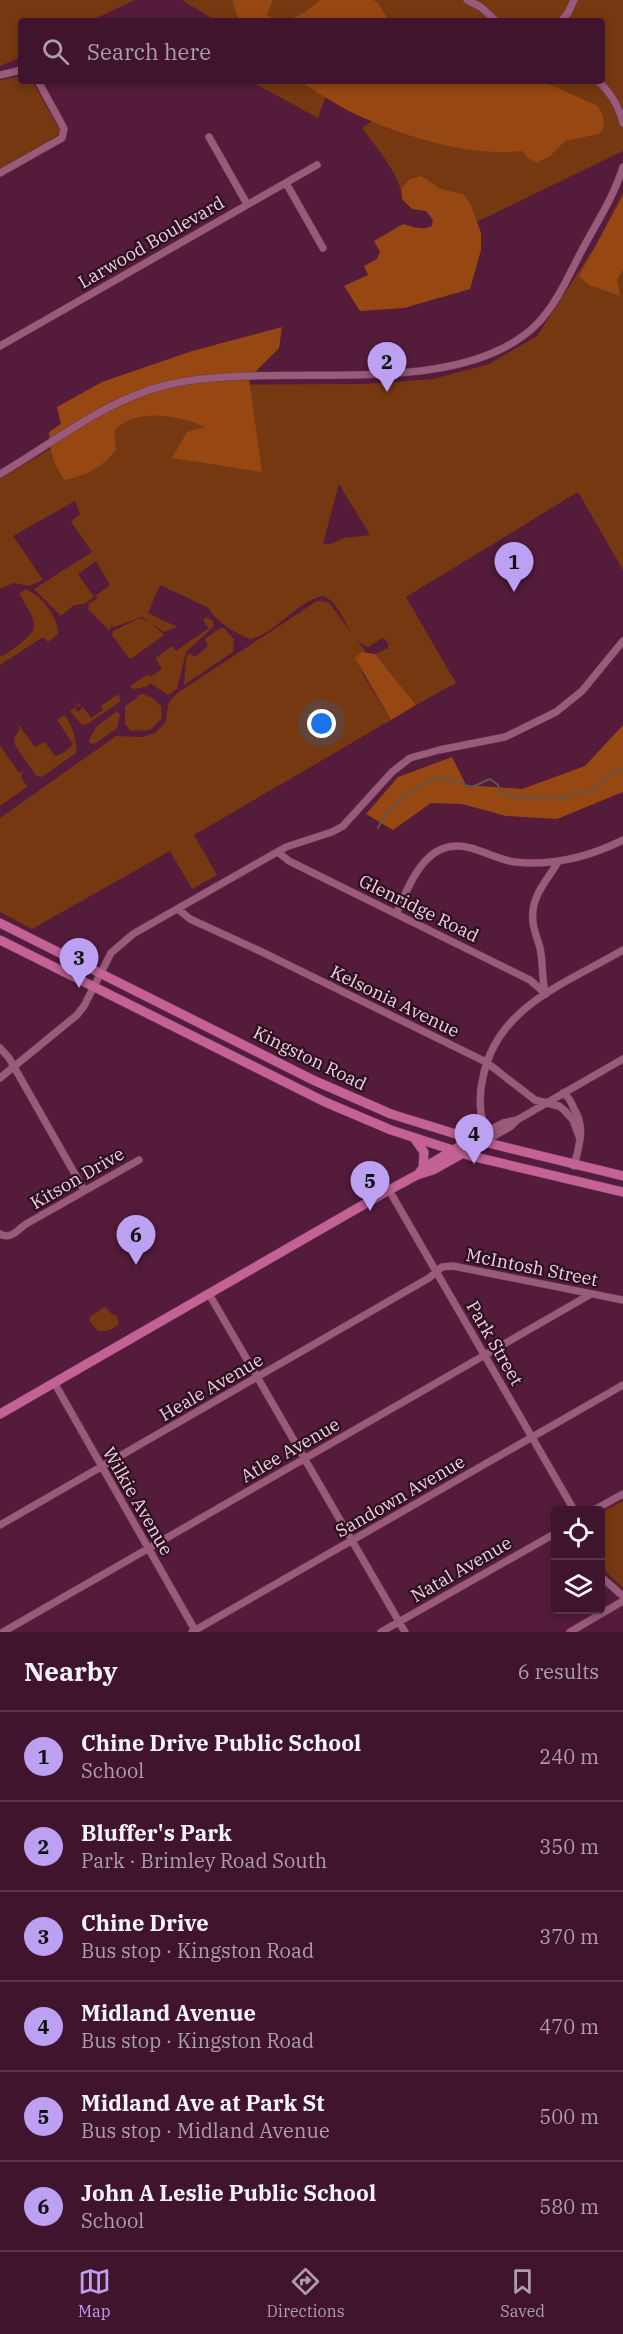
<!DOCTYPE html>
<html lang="en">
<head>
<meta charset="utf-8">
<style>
	:root { --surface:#3f142c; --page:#4a2138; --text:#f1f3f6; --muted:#ad9ea9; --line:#583348; --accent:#bca0f2 }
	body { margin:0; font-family:"IBM Plex Serif",serif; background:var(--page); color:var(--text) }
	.controls { position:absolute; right:18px; bottom:18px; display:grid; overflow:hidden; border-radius:6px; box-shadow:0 3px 9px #0003 }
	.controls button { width:54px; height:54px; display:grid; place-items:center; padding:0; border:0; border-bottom:2px solid var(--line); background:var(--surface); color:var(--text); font:30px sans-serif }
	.you { position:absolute; left:322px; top:724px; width:21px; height:21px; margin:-15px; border:4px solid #fff; border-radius:50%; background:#1a73e8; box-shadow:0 0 0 9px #1a73e833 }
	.badge { display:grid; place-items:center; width:39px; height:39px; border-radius:50%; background:var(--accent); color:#111; font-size:20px; font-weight:700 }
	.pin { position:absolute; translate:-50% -50px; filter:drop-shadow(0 2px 3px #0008) }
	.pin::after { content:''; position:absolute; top:32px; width:21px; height:18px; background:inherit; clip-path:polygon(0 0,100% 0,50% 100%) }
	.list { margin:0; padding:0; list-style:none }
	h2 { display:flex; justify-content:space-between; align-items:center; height:78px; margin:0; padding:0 24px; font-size:26px }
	h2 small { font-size:20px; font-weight:400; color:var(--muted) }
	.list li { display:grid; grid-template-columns:39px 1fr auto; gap:18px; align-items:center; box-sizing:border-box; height:90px; padding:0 24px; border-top:2px solid var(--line) }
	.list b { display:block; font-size:22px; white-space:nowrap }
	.list p { margin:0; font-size:20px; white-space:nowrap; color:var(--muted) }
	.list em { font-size:20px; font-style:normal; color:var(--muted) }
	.icon { flex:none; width:33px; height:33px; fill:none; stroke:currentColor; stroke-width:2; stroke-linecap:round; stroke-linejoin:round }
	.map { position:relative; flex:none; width:623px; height:1632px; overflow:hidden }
	.search { position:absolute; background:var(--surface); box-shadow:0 3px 9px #0003; left:18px; right:18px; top:18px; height:66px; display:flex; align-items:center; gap:15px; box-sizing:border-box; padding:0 21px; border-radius:6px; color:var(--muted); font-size:22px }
	.sheet { height:618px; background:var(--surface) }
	nav { display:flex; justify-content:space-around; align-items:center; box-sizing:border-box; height:84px; border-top:2px solid var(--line); background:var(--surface); font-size:16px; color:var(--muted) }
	nav a { display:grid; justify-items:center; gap:3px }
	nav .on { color:var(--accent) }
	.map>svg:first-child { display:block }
	.green { fill:#753810; fill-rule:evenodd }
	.forest { fill:#974711 }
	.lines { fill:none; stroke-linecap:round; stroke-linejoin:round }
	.stream { stroke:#60554d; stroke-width:2 }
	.minor-casing { stroke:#6c3a57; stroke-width:8 }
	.major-casing { stroke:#6c3a57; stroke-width:10 }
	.minor { stroke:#9a5a7a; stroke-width:7 }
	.major { stroke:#c46296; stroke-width:9 }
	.labels { text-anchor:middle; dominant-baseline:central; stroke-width:4.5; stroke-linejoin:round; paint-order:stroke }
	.street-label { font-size:18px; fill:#f3cedf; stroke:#2b111f }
</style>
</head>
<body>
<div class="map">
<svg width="623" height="1632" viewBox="0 0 623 1632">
	<rect width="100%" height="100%" fill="#541b3b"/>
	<path class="green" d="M0 0H135L90 21H21V57L0 66Z
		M182 0H623V151L433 243 426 229 432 226 433 219 426 211 412 209 402 199C402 176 375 146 362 128L396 105 382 81H602V21H216Z
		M21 76V81H32L60 130V134L0 169V80Z
		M250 81H331L318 118Z
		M623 192V570L578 492 406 597 456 683 416 705 375 654 388 648V643L383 638 368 647C346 640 344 603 323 596 296 601 275 635 250 639 238 635 212 619 209 608L160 585 148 613 177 627 164 632 142 617 114 627 111 626 110 631 88 609 89 603 98 598 95 596 110 585 96 561 78 574 94 597 84 604 74 605 61 616 34 589 92 552 71 522 80 514 75 501 13 536 43 580 29 586 14 583 0 589V479L131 400 173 385 366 384 433 379 489 364 537 336 596 245ZM339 484 370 535 343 538 331 544H323Z
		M25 589C42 595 58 617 58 634L48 642 43 637 0 665V656L5 655C38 630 43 631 19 594Z
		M317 601H323L329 603 366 652H362V673L391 720 194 835 217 875 192 889 170 851 32 929 0 912V818L116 736 142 737 155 733 165 723 169 702 176 694Z
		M206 617 213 621 214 626 186 652 177 689 168 695 150 683 146 687 133 689 130 686 148 674 150 677 162 669 155 658 172 646 176 651 209 628 203 620Z
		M140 618 150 622 164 635 131 659 129 658 112 635 113 631Z
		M220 628H224L234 639 233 652 184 685 186 659 189 653 195 657 208 646 205 639Z
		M118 694 121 701 86 725 81 724 70 711 80 703 81 705 75 708 78 712 83 707 91 718 103 710 101 706Z
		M143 694 153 698 161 706 162 718 150 730 131 731 125 724V706L137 698 138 695Z
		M117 711 120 715 117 728 96 743 90 744 89 740 96 727Z
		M64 715C72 723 78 742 76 753L42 777 36 776 15 745 14 738 20 729 15 720 35 747 45 742 55 756C62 754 68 750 73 744L57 720Z
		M0 745 19 773 24 771 21 776 27 787 0 806Z
		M105 1307 113 1315H116L119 1323C115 1329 105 1332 98 1331L89 1320 91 1316Z
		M623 1501V1588L601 1567 600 1513Z"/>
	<path class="forest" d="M235 0H273L267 15 276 21H239L232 1Z
		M320 0H373L378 3 389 21H281C296 19 309 10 320 0Z
		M299 81H542L598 106 603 116 604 128 599 134 565 141 550 156 537 163 528 158 522 151C467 157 406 137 355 114 336 105 318 92 299 81Z
		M421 176 441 189 463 194 470 203 481 233V250L470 289 404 308 360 311 344 286 368 275 364 266 377 259 380 252 374 241 403 224C414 227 422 231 432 226L433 220 426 211 412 209 402 199V188L410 179Z
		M623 196V270L617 280 620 296 589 285 579 276Z
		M282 327 279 348 249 378 262 472 172 458 187 432 205 427C180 415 134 407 114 431L116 450C103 467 85 476 64 480 54 465 49 450 49 432L61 424 57 407 102 382 192 351Z
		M362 652 375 654 416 705 391 720 355 658Z
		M623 725V792L557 819 506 816 462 804 431 803 393 830 366 814 398 777 452 757 466 785 522 789 585 766Z"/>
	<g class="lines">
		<path class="stream" d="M378 828C388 806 421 779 445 778 455 778 462 786 472 787L490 779 497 784 501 791 510 796 526 798 532 797 563 798 572 793 590 792 614 771 623 768"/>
		<defs>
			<path id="minor" d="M467 0 481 7 496 21
				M561 21 568 13 574 0
				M0 75 21 70
				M598 81C611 93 619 106 623 123
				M209 137 247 204
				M0 173 62 138 64 129 61 123 38 81
				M286 183 323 248
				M0 346 317 165
				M0 474C55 442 107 398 171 384 277 360 456 403 536 325 556 305 568 277 581 252 595 225 614 197 623 167
				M278 852 289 861 530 980 546 994
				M178 909 190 919 262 952 486 1062 535 1100 559 1106 564 1110 573 1120 580 1139
				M396 914C411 882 426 836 471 848 486 852 499 860 515 862 553 866 589 857 623 840
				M545 992C542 979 543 967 541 954 540 943 534 933 533 922 530 897 546 882 558 862
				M0 1048 9 1058 84 1190
				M0 1078 77 1015 84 1006 111 953 133 934 286 847 332 832 343 826 392 772 410 758 439 750 505 737 556 712 582 691 623 641
				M563 1093C570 1098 571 1102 574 1109 586 1127 579 1146 574 1166
				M484 1127C479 1110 479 1094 483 1077 497 1006 567 983 623 950
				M472 1139 503 1123 517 1120 623 1059
				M483 1142 510 1127 517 1120
				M389 1190 574 1510
				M0 1234C11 1240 17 1230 26 1224L139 1160
				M209 1294 405 1632
				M55 1384 196 1632
				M594 1510 623 1494
				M0 1525 429 1278 442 1267 453 1266 623 1300
				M600 1576 623 1596
				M3 1632 591 1294
				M192 1632 623 1385
				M381 1632 556 1533
				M570 1632 623 1601"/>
			<path id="major" d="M0 923 313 1080 391 1114 472 1139 623 1176
				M0 940 325 1102 391 1130 471 1156 623 1192
				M414 1138 424 1152 423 1168
				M419 1173 423 1168 472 1139
				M0 1414 389 1190 417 1175 433 1170 483 1142"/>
		</defs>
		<use href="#minor" class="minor-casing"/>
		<use href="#major" class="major-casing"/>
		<use href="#minor" class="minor"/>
		<use href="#major" class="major"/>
	</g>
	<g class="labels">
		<g class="street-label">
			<text transform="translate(151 242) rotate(-30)">Larwood Boulevard</text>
			<text transform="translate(419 908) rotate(26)">Glenridge Road</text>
			<text transform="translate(395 1001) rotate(26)">Kelsonia Avenue</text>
			<text transform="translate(310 1058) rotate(26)">Kingston Road</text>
			<text transform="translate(77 1178) rotate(-30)">Kitson Drive</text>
			<text transform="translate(532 1267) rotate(11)">McIntosh Street</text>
			<text transform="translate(495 1343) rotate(60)">Park Street</text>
			<text transform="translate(211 1387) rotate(-30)">Heale Avenue</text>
			<text transform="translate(290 1450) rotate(-30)">Atlee Avenue</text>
			<text transform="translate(400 1496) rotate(-30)">Sandown Avenue</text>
			<text transform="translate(138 1501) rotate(60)">Wilkie Avenue</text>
			<text transform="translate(461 1569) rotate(-30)">Natal Avenue</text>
		</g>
	</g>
</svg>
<div class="controls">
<button><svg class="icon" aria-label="locate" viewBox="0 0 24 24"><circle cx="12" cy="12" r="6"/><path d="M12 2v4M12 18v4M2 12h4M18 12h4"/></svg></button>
<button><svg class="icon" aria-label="layers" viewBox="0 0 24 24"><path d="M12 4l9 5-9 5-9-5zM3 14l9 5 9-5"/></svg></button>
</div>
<div class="you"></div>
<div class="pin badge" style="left:514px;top:592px">1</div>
<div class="pin badge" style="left:387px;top:392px">2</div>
<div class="pin badge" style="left:79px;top:988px">3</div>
<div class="pin badge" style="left:474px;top:1164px">4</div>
<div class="pin badge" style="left:370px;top:1211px">5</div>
<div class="pin badge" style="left:136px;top:1265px">6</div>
<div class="search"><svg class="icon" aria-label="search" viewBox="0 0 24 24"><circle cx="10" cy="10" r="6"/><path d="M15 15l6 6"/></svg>Search here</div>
</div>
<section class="sheet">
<h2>Nearby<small>6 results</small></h2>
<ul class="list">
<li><span class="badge">1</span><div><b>Chine Drive Public School</b><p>School</p></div><em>240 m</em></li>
<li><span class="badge">2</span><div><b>Bluffer's Park</b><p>Park · Brimley Road South</p></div><em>350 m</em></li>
<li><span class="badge">3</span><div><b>Chine Drive</b><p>Bus stop · Kingston Road</p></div><em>370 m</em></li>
<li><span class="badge">4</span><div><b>Midland Avenue</b><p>Bus stop · Kingston Road</p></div><em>470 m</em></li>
<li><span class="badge">5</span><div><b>Midland Ave at Park St</b><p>Bus stop · Midland Avenue</p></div><em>500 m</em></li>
<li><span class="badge">6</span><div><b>John A Leslie Public School</b><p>School</p></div><em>580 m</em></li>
</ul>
</section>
<nav>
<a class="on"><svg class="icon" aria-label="map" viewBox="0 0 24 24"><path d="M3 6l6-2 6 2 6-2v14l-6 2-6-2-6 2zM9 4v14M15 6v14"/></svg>Map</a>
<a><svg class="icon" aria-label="directions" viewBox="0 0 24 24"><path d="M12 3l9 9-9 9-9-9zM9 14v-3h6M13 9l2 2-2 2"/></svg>Directions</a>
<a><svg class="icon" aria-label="saved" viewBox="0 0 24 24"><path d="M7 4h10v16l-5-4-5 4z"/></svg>Saved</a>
</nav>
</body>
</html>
